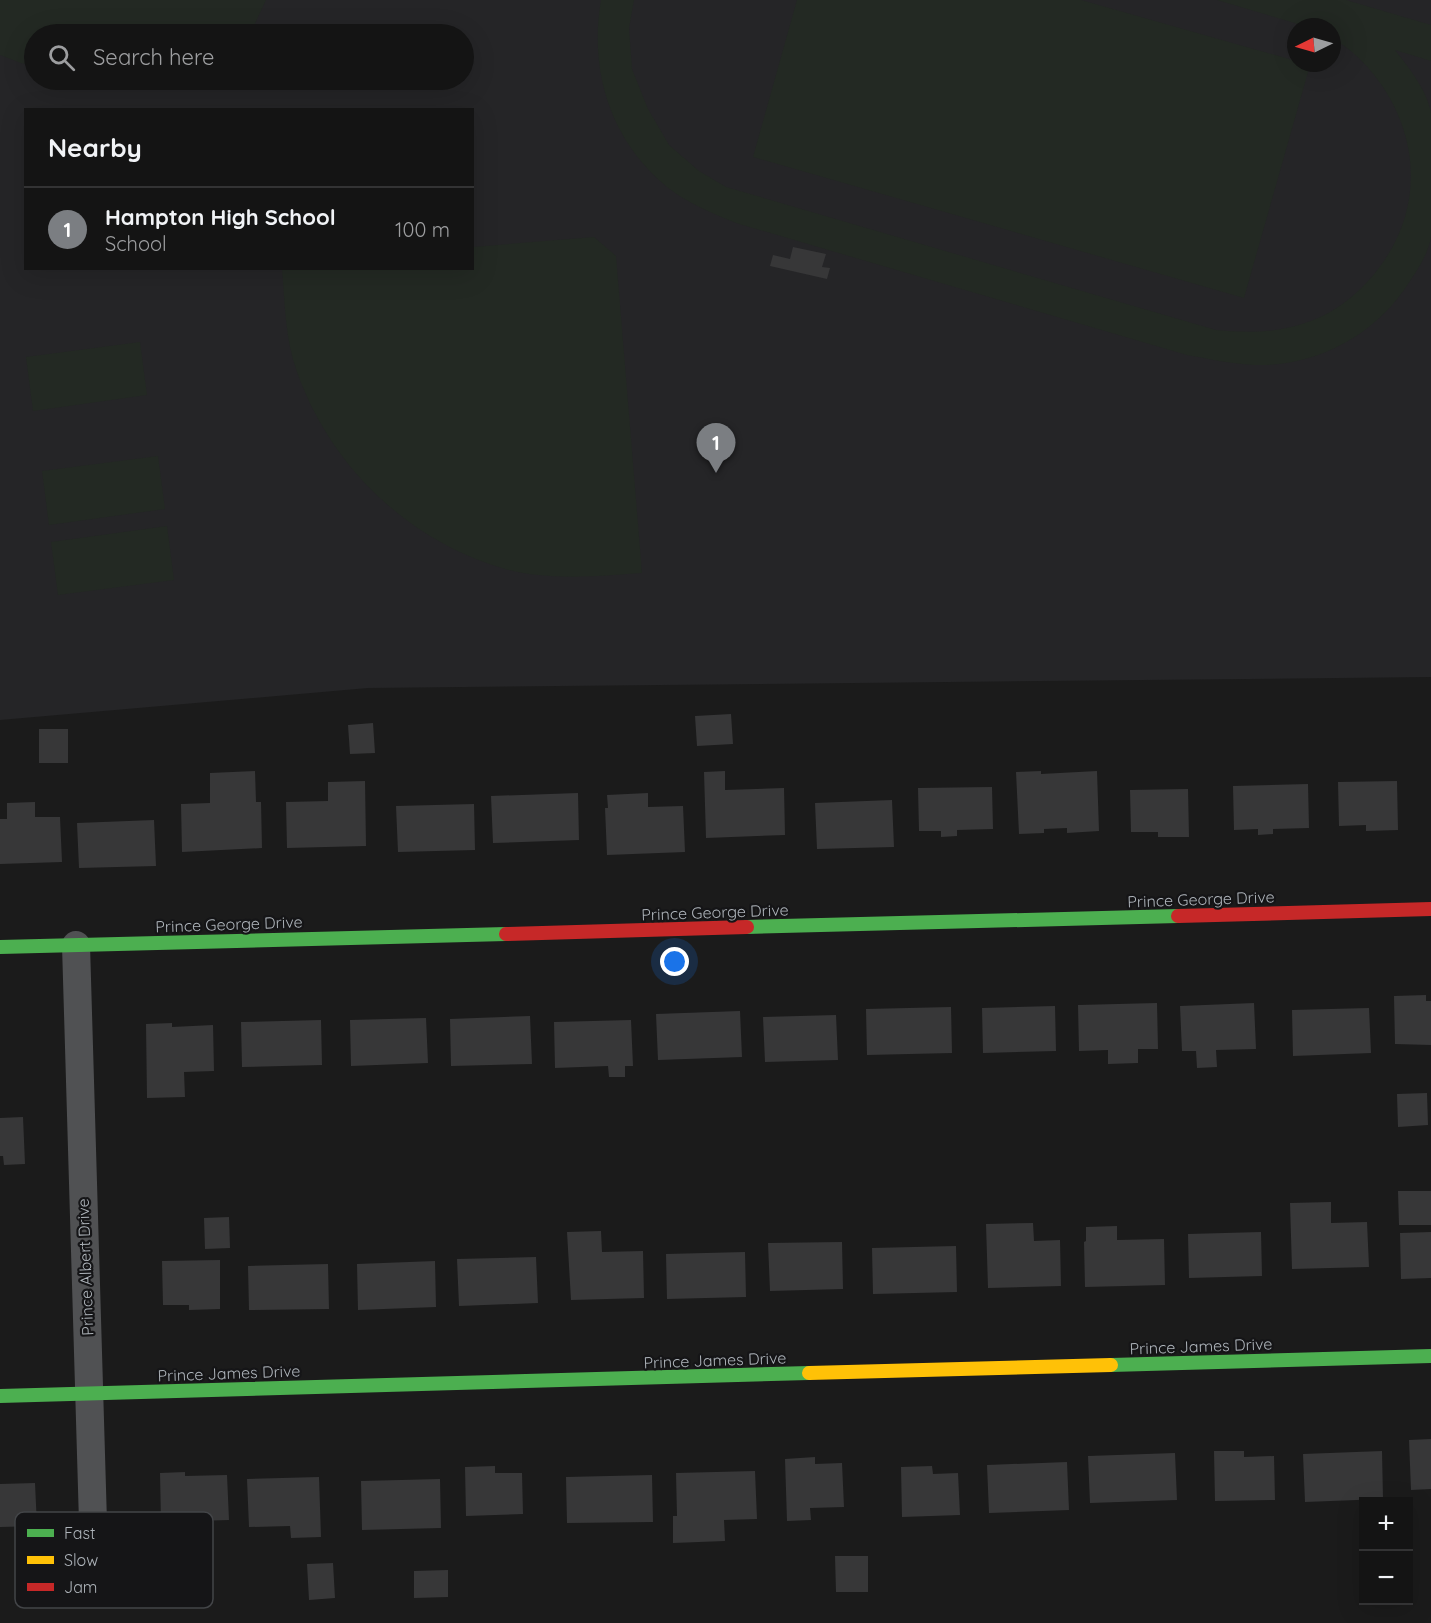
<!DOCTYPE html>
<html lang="en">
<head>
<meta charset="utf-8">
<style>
	:root { --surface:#141414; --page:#1d1d1d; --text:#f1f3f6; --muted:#9d9ea0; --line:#333334; --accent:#7b7e82 }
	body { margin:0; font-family:Quicksand,sans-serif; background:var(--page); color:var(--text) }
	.controls { position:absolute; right:18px; bottom:18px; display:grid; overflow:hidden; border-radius:0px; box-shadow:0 6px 24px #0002 }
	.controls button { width:54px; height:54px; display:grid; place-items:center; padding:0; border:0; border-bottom:2px solid var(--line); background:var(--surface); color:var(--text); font:30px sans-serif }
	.compass { position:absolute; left:1287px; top:18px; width:54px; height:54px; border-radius:50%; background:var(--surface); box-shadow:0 6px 24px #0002; rotate:265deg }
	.you { position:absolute; left:675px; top:962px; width:21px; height:21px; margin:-15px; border:4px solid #fff; border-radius:50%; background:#1a73e8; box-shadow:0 0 0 9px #1a73e833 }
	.badge { display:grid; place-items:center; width:39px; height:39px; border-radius:50%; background:var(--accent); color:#fff; font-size:20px; font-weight:700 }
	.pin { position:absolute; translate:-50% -50px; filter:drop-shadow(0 2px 3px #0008) }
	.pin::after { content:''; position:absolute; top:32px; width:21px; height:18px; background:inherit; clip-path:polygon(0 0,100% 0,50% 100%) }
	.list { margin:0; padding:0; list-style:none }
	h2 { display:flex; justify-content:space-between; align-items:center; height:78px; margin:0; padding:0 24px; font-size:26px }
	h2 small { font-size:20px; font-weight:400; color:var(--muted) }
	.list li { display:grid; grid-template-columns:39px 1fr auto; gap:18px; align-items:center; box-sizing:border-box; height:84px; padding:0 24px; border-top:2px solid var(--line) }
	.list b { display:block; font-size:22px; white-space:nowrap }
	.list p { margin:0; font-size:20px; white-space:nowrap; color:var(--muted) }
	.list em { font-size:20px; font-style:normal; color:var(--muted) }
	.icon { flex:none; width:33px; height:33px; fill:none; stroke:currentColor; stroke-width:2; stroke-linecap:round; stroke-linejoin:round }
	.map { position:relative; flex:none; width:1431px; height:1623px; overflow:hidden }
	.search { position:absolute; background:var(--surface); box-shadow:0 6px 24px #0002; left:24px; top:24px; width:450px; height:66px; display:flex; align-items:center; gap:15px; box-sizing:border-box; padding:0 21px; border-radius:33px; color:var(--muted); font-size:22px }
	.panel { position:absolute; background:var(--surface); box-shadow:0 6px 24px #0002; left:24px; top:108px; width:450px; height:162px; border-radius:0px }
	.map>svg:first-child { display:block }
	.built { fill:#252527; fill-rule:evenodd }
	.green { fill:#232923 }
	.building { fill:#373738 }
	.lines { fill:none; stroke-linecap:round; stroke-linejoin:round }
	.street { stroke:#505153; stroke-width:28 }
	.fast { stroke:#4caf50; stroke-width:14 }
	.slow { stroke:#ffc107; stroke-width:14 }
	.jam { stroke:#c62828; stroke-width:14 }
	.labels { text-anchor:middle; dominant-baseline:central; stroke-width:4.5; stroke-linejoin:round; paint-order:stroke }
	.street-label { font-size:16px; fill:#aeb4ba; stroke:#151517 }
	.key { fill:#151517; stroke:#434548; stroke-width:1.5 }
	.key-label { font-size:16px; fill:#aeb4ba }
</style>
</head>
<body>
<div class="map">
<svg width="1431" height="1623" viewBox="0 0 1431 1623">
	<rect width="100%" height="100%" fill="#1b1b1b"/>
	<path class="built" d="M0 0H1431V677L368 688 0 720ZM1296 27H1332V63H1296ZM34 34H464V80H34ZM26 110H472V268H26Z"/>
	<path class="green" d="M0 0H266L250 34H34V66L21 63 0 55Z
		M601 0H634L629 28 632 69 648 109 669 145 699 171 726 187 1216 330C1246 333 1276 333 1305 323 1330 315 1351 300 1369 280 1414 230 1424 165 1393 104 1379 77 1358 53 1332 38V27H1308L1217 0H1346L1431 25V61L1395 50C1409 68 1427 90 1431 113 1431 134 1431 157 1431 178 1431 197 1431 218 1431 237 1428 256 1414 275 1404 290 1370 338 1313 367 1255 365 1232 364 1209 359 1187 355L736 223C712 213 687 203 667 187 610 140 589 71 601 0Z
		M797 0H1081L1296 61V63L1310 65 1244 298 753 157Z
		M594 237 616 256 642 573C599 576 547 581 505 569 408 541 331 467 297 372 285 339 285 303 282 269L472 268 473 247Z
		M140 342 147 395 33 411 26 357Z
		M158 456 165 509 49 525 42 471Z
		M167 526 174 580 58 595 51 542Z"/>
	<path class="building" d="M793 247 826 254 822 267 830 268 827 279 770 266 773 255 790 259Z
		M731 714 733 744 697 746 695 716Z
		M373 723 375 753 350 754 348 725Z
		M39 729H68V763H39Z
		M255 771 256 802H261L262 848 182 852 181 804 210 803V773Z
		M725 771V790L784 788 785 835 706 838 704 772Z
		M1041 771V774L1097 771 1099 831 1067 833V828L1044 829V833L1019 834 1016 772Z
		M365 781 366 846 287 848 286 802 328 801V782Z
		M1397 781 1398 830 1366 831V825L1339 826 1338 782Z
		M1308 784 1309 828 1273 829V834L1258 835V829L1234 830 1233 786Z
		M992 787 993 829 957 830V836L941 837V831H919L918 788Z
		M1188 789 1189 837H1158V832H1131L1130 790Z
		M578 793 579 840 493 843 491 796Z
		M648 793V807L683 806 685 852 607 855 605 808H608L607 795Z
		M892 800 894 847 817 849 815 803Z
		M35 802V817H60L62 862 0 864V819H7V803Z
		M474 804 475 850 398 852 396 806Z
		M154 820 156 866 79 868 77 823Z
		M1426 995V1001H1431V1045L1395 1044 1394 996Z
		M1157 1003 1158 1049H1138V1063L1108 1064V1050L1079 1051 1078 1005Z
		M1254 1003 1256 1049 1216 1050 1217 1067 1197 1068 1196 1051H1182L1180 1006Z
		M1055 1006 1056 1051 983 1053 982 1008Z
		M951 1007 952 1053 867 1055 866 1009Z
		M1369 1008 1371 1053 1293 1056 1292 1010Z
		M740 1011 742 1057 658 1060 656 1014Z
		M836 1015 838 1060 765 1062 763 1017Z
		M530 1016 532 1064 451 1066 450 1019Z
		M426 1018 428 1063 351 1066 350 1020Z
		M321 1020 322 1065 242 1067 241 1022Z
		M631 1020 633 1066H625V1077H609L608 1066 555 1068 554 1022Z
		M172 1023V1027L213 1025 214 1071 184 1072 185 1097 147 1098 146 1024Z
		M1427 1093 1428 1125 1398 1127 1397 1094Z
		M23 1117 25 1164 4 1165 3 1156H0V1118Z
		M1398 1191H1431V1225H1399Z
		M1331 1202V1223L1367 1222 1369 1267 1292 1269 1290 1203Z
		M229 1217 230 1248 205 1249 204 1218Z
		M1033 1223 1034 1241 1060 1240 1061 1286 988 1288 986 1224Z
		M1117 1226V1240L1164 1239 1165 1285 1085 1287 1084 1242 1086 1241V1227Z
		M601 1231 602 1252 643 1251 644 1298 571 1300 567 1232Z
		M1261 1232 1262 1276 1189 1278 1188 1234Z
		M1431 1232V1278L1401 1279 1400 1233Z
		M842 1242 843 1289 770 1291 768 1243Z
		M956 1246 957 1292 873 1294 872 1248Z
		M745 1252 746 1297 667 1299 666 1254Z
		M536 1257 538 1303 459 1306 457 1259Z
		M220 1260V1309L189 1310V1305H163L162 1261Z
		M435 1261 436 1307 358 1310 357 1264Z
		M328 1264 329 1309 249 1310 248 1266Z
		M1431 1439V1489L1411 1490 1409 1440Z
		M1214 1451H1244V1457L1274 1456 1275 1500 1215 1501Z
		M1382 1451 1383 1499 1305 1502 1303 1454Z
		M1175 1453 1177 1500 1090 1503 1088 1456Z
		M815 1457V1464L842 1463 844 1507 810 1508 811 1520 787 1521 785 1459Z
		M1067 1462 1069 1510 989 1513 987 1465Z
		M495 1466V1473H522L523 1514 466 1516 465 1467Z
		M932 1466 933 1474 958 1473 960 1515 902 1517 901 1467Z
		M755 1471 757 1519 724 1520 725 1541 673 1543V1516H677L676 1473Z
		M185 1472V1476L227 1475 229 1520 161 1522 160 1473Z
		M652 1475 653 1522 567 1523 566 1477Z
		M319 1477 321 1537 291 1538 290 1526 249 1527 247 1479Z
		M440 1479 441 1528 362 1530 361 1481Z
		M35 1483 37 1526 0 1527V1484Z
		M835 1556H868V1592H836Z
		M333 1563 335 1598 309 1600 307 1564Z
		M448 1570V1597L414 1598V1571Z"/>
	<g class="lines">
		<path class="street" d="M76 945 95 1590"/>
		<path class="fast" d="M747 927 1178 916
			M0 947 506 934
			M1111 1365 1431 1356
			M0 1396 809 1373"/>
		<path class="slow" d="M809 1373 1111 1365"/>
		<path class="jam" d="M1178 916 1431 909
			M506 934 747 927"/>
	</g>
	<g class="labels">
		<g class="street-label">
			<text transform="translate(1201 899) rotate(-2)">Prince George Drive</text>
			<text transform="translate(715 912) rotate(-2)">Prince George Drive</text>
			<text transform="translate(229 924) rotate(-2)">Prince George Drive</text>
			<text transform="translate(85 1267) rotate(-92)">Prince Albert Drive</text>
			<text transform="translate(1201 1346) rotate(-2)">Prince James Drive</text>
			<text transform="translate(715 1360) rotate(-2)">Prince James Drive</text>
			<text transform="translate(229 1373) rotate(-2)">Prince James Drive</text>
		</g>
	</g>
	<rect x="15" y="1512" width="198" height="96" rx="9" class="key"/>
	<rect x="27" y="1529" width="27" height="8" fill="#4caf50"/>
	<rect x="27" y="1556" width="27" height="8" fill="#ffc107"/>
	<rect x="27" y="1583" width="27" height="8" fill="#c62828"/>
	<g class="key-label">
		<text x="64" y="1539">Fast</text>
		<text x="64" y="1566">Slow</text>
		<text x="64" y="1593">Jam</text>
	</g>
</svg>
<div class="controls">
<button>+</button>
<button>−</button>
</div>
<svg class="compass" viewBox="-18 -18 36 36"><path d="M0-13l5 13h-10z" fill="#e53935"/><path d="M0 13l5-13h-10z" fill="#9d9ea0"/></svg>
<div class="you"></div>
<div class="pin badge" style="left:716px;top:473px">1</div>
<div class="search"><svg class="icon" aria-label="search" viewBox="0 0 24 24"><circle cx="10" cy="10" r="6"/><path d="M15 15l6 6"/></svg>Search here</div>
<section class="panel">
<h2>Nearby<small></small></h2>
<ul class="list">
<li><span class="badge">1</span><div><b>Hampton High School</b><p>School</p></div><em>100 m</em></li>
</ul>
</section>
</div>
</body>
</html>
